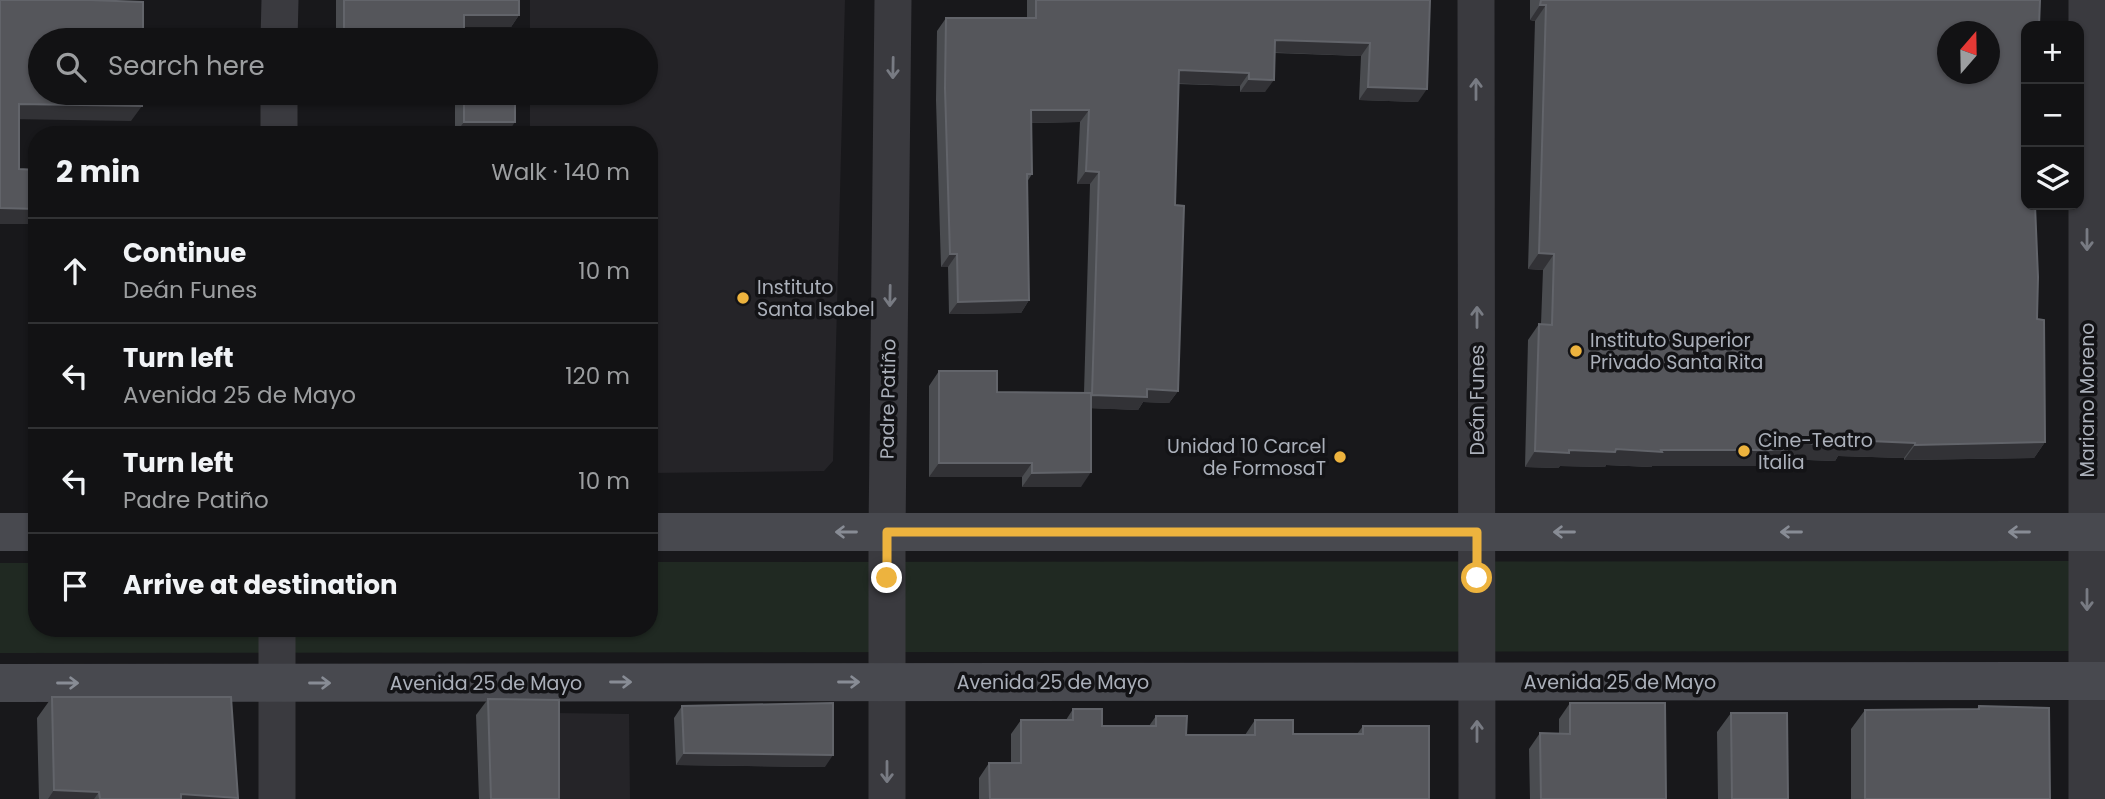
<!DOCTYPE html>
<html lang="en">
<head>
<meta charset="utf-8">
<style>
	:root { --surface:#121214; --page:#1b1b1d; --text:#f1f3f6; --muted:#9c9ea0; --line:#313234 }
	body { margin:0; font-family:Poppins,sans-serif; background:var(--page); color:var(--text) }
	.controls { position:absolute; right:21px; top:21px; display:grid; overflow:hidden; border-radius:14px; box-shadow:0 2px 5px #0004 }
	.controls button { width:63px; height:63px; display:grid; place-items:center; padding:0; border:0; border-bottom:2px solid var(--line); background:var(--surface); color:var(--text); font:35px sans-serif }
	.compass { position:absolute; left:1937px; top:21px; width:63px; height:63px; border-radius:50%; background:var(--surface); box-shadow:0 2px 5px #0004; rotate:20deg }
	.stop { position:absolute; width:21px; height:21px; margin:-16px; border:5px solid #edb33e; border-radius:50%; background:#fff }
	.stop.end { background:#edb33e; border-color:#fff; box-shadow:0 2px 7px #0008 }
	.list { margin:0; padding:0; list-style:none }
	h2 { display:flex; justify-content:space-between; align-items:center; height:91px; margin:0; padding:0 28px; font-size:30px }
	h2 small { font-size:23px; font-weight:400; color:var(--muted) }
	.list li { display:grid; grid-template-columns:46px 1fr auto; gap:21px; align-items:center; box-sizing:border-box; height:105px; padding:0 28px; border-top:2px solid var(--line) }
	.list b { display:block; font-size:26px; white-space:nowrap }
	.list p { margin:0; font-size:23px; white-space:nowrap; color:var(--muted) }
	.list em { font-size:23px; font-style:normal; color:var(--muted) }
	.icon { flex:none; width:38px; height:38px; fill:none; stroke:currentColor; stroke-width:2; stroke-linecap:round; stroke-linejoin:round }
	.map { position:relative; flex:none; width:2105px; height:799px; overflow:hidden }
	.search { position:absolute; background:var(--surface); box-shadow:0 2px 5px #0004; left:28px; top:28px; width:630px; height:77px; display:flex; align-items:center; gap:18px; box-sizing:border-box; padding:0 24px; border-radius:38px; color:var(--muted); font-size:26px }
	.panel { position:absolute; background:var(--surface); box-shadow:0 2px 5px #0004; left:28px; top:126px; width:630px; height:511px; border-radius:28px }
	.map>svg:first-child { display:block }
	.built { fill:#252428 }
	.green { fill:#202922 }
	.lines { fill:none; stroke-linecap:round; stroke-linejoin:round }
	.street { stroke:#3a3a3f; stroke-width:37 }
	.secondary { stroke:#48494f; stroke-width:38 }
	.wall { fill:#4a4c50 }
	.shaded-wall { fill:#323236 }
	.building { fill:#55565b; stroke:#62646a; stroke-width:2; fill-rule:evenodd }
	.oneway { stroke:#787b83 }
	.oneway2 { stroke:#888c95 }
	.route { stroke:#edb33e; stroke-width:9 }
	.poi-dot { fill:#edb33e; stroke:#131316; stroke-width:2.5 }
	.labels { text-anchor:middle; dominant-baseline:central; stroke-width:7; stroke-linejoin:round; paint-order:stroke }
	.poi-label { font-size:19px; fill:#abb0ba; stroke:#131316; text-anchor:start }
	.street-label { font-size:19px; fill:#abb0ba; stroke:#131316 }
</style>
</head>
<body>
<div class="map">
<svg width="2105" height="799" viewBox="0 0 2105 799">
	<rect width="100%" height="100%" fill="#18181b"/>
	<path class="built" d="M530 0H845L833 461 824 471 649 473V135H530V93H646V40H530Z
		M555 713 629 714 630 799H557Z"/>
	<path class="green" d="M2105 561V651L0 653V563H37V628H649V562Z"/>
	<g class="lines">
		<path class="street" d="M1476 0 1477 799
			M279 40 280 0
			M279 135V93
			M277 799V628
			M887 799V532L893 0
			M2087 799V0"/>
		<path class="secondary" d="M0 532H37
			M649 532H2105
			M0 683 2105 681"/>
	</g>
	<path class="wall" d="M336 0H519V15L511 27H464V40H336Z
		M1027 0H1430L1418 102 1359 100 1361 56 1275 53 1265 92H1240V86L1178 84 1175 205 1178 391 1169 403 1143 402 1138 410 1091 408 1081 487H1022V477H929V386L939 371 997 392 1084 393 1090 184H1077L1080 122 1031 123 1032 174 1027 182 1029 300 1021 313 949 314 948 267H941L936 100 937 31 946 18H1027Z
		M1530 0H2040L2026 26 2037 319 2045 442 2034 458 1904 460V458L1838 456 1835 461 1781 459 1776 466H1652L1651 467 1606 465 1605 467 1560 466 1558 468 1525 467 1528 340 1539 324H1541L1543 270 1528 269 1535 21 1530 20Z
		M455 93H515L507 134H455Z
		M52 697 237 799H39L37 718Z
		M488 699 559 799H479L476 715Z
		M1570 703 1666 799H1530L1529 749 1540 733H1559V719Z
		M682 706 825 767 676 765 674 718Z
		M1979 706 2050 799H1851V729L1865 710 1977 709Z
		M1073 709 1102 726H1149L1156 716 1186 735H1245L1255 720 1293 734H1357L1363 726 1429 799H979V778L989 763H1011V734L1021 720H1066Z
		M1731 713 1788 799H1718L1717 732Z"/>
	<path class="shaded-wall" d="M1540 5H1546L1535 21 1530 20Z
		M464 15H519L511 27H456Z
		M1275 40 1370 43 1361 56 1266 52Z
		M1179 70 1249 73 1240 86 1170 83Z
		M1249 79 1274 80 1265 92H1240Z
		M1368 87 1427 89 1418 102 1359 100Z
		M19 104 142 106 131 121 9 119Z
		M1031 110H1089L1080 122 1022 123Z
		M464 122H515L507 134H455Z
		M1086 171 1099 172 1090 184H1077Z
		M0 208 37 209V224H0Z
		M1539 253 1554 254 1543 270 1528 269Z
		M950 254H957L948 267H941Z
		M1029 300 1021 313 949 314 958 302Z
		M1147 389 1178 391 1169 403 1143 402 1138 410 1083 408 1092 395Z
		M1846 440 1915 443 1904 458 1838 456 1835 461 1781 459 1776 466H1652L1651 467 1606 465 1605 467 1560 466 1558 468 1525 467 1535 451 1616 449 1661 450Z
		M2045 442 2034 458 1904 460 1915 445Z
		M939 463H1032L1022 477H929Z
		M1091 472 1081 487H1022L1032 473Z
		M684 753 833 755 825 767 676 765Z
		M54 790 99 792 94 799H48Z
		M181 794 238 798 237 799H178Z"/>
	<path class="building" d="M0 0H90L143 2V40H40V93H142V106L19 104V169L37 170V209L0 208Z
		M344 0H519V15H464V40H344Z
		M1036 0H1430L1427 89 1368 87 1370 43 1275 40 1274 80 1249 79V73L1179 70 1175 205 1184 206 1178 391 1147 389V397L1092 395 1099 172 1086 171 1089 110H1031L1032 174H1027L1029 300 958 302 957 254H950L945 88 946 18H1036Z
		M1541 0H2040L2039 26H2026V205H2035L2038 277 2037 319 2044 320 2045 442 1915 445V443L1846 440V445L1787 443V450H1661L1662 452 1616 449 1615 452 1569 450V453L1535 451 1539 324 1552 325 1554 254 1539 253 1546 5H1540ZM1948 32H1990V74H1948Z
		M464 93H515V122H464Z
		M939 371H997V392L1091 393V472L1032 473V463H939Z
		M52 697H231L238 798 181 794V799H100L99 792 54 790Z
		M488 699 559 700V799H491Z
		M833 703V755L684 753 682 706Z
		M1570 703H1665L1666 799H1541L1540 733 1570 734Z
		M1979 706 2049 708 2050 799H1865V710L1979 709Z
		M1073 709H1102V726H1156V716H1187L1186 735H1255V720H1293V734H1363V726H1429V799H990L989 763H1021V720H1073Z
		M1731 713H1787L1788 799H1732Z"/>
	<defs><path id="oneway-shaft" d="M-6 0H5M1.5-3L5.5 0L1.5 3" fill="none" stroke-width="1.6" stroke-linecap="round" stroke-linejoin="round" transform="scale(1.75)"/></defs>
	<g class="oneway">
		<use href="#oneway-shaft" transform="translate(893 68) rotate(91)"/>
		<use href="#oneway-shaft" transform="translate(1476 89) rotate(-90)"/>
		<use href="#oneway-shaft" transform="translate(2087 240) rotate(90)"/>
		<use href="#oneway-shaft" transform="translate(890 296) rotate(91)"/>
		<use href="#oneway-shaft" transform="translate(1477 317) rotate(-90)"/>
		<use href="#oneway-shaft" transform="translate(2087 600) rotate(90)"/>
		<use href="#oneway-shaft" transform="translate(1477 731) rotate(-90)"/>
		<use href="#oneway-shaft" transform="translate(887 772) rotate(90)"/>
	</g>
	<g class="oneway2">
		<use href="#oneway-shaft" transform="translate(846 532) rotate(-180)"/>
		<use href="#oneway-shaft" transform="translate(1564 532) rotate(180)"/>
		<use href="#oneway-shaft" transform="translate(1791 532) rotate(180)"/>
		<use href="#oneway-shaft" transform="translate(2019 532) rotate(180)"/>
		<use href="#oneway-shaft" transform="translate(621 682)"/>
		<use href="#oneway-shaft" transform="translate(849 682)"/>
		<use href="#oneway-shaft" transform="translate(68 683)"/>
		<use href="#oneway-shaft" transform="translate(320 683)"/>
	</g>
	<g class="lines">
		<path class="route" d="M887 578V532H1477V578"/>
	</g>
	<g class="poi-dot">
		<circle cx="743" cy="298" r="7"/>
		<circle cx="1576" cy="351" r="7"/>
		<circle cx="1744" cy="451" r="7"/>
		<circle cx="1340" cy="457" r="7"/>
	</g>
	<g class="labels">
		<g class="poi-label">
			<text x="757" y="287">Instituto<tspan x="757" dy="22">Santa Isabel</tspan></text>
			<text x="1590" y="340">Instituto Superior<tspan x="1590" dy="22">Privado Santa Rita</tspan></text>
			<text x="1758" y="440">Cine-Teatro<tspan x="1758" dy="22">Italia</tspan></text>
			<text x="1326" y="446" text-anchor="end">Unidad 10 Carcel<tspan x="1326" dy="22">de FormosaT</tspan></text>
		</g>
		<g class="street-label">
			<text transform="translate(888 399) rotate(-89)">Padre Patiño</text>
			<text transform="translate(1477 400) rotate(-90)">Deán Funes</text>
			<text transform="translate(2087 400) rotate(-90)">Mariano Moreno</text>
			<text x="1053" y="682">Avenida 25 de Mayo</text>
			<text x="1620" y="682">Avenida 25 de Mayo</text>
			<text x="486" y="683">Avenida 25 de Mayo</text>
		</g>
	</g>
</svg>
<div class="controls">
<button>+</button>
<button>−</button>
<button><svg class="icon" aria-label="layers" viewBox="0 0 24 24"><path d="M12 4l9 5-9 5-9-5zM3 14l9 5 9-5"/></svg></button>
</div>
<svg class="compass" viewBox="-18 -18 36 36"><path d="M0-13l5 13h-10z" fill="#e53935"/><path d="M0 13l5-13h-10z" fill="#9c9ea0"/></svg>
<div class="stop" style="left:1477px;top:578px"></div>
<div class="stop end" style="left:887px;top:578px"></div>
<div class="search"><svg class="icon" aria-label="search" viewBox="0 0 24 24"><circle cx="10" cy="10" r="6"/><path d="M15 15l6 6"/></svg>Search here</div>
<section class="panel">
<h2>2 min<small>Walk · 140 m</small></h2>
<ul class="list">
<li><svg class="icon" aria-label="ahead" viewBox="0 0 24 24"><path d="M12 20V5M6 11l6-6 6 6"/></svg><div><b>Continue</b><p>Deán Funes</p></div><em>10 m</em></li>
<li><svg class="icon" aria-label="left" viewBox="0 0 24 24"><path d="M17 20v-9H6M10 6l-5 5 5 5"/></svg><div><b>Turn left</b><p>Avenida 25 de Mayo</p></div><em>120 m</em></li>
<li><svg class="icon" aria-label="left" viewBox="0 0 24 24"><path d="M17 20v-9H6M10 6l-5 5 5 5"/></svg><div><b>Turn left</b><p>Padre Patiño</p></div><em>10 m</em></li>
<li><svg class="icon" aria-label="arrive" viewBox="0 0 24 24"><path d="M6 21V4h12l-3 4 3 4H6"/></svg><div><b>Arrive at destination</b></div></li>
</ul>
</section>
</div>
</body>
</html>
